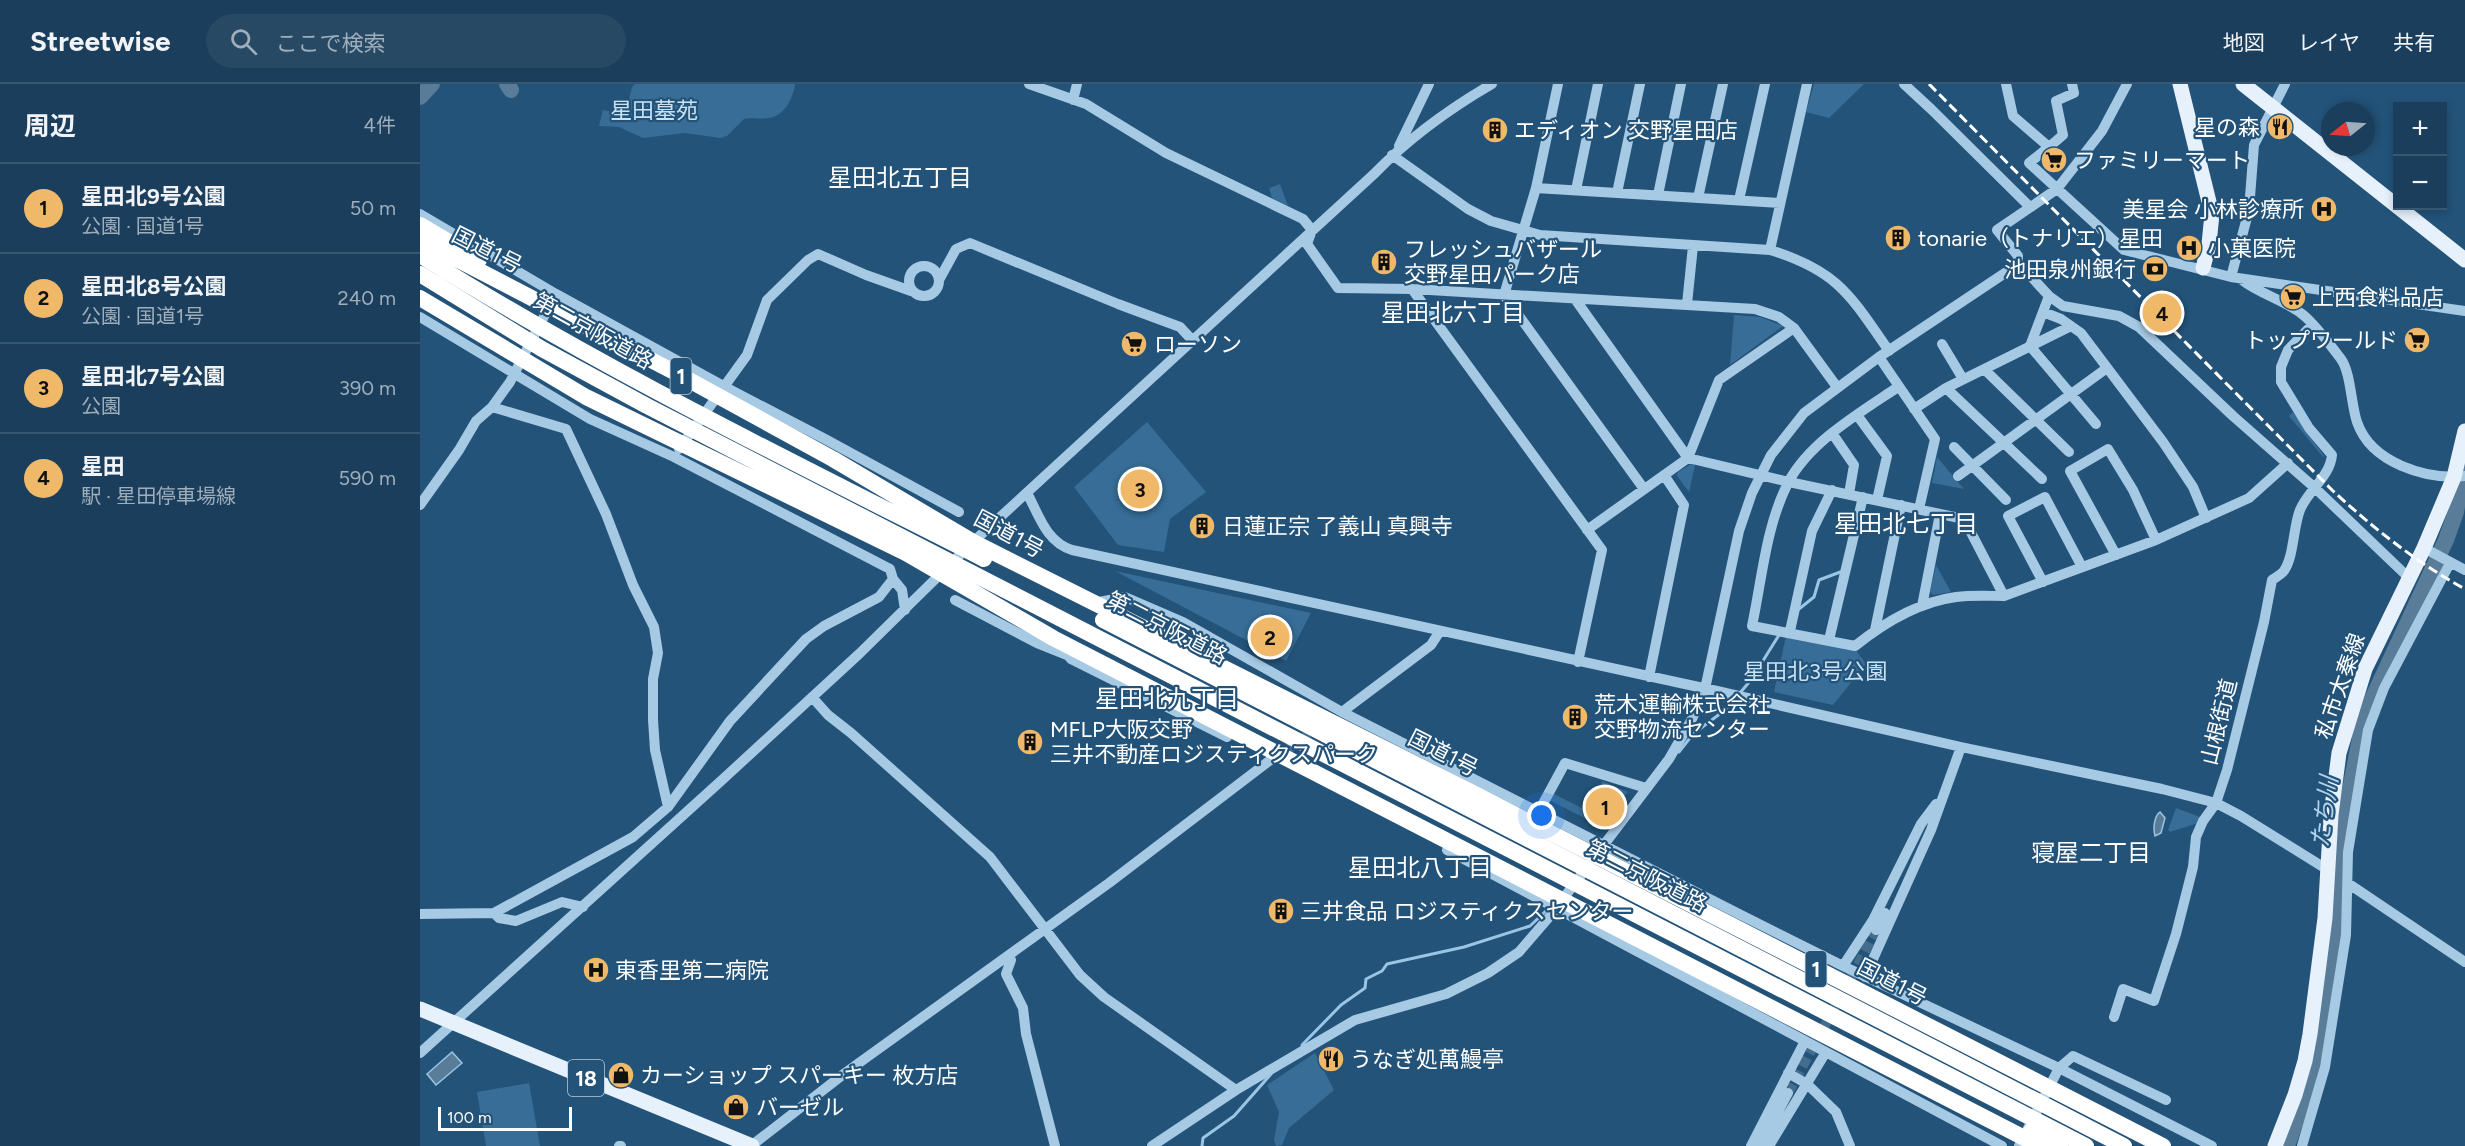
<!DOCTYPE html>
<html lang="ja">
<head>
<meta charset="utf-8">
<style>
	:root { --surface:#1a3e5b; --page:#274964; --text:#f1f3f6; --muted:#9faebb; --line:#385771; --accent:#efb969 }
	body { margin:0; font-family:Figtree,"Noto Sans JP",sans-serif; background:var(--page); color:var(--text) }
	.controls { position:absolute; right:18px; top:18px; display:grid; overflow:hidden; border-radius:0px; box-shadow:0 3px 9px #0003 }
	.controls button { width:54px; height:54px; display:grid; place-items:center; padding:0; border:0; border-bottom:2px solid var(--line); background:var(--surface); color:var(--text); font:30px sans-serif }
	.compass { position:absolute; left:1901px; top:18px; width:54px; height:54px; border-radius:50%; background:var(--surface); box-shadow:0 3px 9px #0003; rotate:253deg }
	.scale { position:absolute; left:18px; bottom:15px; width:134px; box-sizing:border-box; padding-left:6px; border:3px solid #fff; border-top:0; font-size:16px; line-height:21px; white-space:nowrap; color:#fff; -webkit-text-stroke:4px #235379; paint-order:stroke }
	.you { position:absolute; left:1122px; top:732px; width:21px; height:21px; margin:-15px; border:4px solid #fff; border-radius:50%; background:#1a73e8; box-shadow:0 0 0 9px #1a73e833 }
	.badge { display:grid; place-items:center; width:39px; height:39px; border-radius:50%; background:var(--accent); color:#111; font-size:20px; font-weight:700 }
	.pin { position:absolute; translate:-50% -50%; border:3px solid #fff; box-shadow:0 2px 6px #0006 }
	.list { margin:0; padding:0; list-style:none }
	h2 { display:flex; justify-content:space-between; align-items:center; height:78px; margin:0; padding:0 24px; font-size:26px }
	h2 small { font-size:20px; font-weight:400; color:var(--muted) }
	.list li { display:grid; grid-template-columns:39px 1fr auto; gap:18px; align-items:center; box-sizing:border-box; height:90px; padding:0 24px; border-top:2px solid var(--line) }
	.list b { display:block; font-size:22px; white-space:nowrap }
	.list p { margin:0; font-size:20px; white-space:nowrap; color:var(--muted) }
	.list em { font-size:20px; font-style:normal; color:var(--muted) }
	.icon { flex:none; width:33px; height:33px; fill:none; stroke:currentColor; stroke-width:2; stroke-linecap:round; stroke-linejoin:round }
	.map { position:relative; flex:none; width:2045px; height:1062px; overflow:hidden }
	header { display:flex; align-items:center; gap:36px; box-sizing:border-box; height:84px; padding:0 30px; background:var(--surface); border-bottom:2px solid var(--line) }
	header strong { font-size:28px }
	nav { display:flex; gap:33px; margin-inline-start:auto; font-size:21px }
	.search { width:420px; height:54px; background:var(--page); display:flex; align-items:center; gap:15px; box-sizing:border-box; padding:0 21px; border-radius:33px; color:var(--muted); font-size:22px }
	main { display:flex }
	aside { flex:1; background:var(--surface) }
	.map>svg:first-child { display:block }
	.green { fill:#376d97 }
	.water { fill:#597c98; stroke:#9ac5e5; stroke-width:1.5 }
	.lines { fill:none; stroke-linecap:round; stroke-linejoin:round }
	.stream { stroke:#9ac5e5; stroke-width:3 }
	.river { stroke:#597c98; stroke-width:16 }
	.minor-tunnel { stroke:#446d8d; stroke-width:10; stroke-dasharray:10 5; stroke-linecap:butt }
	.minor { stroke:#a6c9e4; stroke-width:10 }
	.major { stroke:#e6f1fc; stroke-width:15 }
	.highway { stroke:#fff; stroke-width:16 }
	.rail { stroke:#fff; stroke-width:3; stroke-dasharray:10 4.5; stroke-linecap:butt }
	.labels { text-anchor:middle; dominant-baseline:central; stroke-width:4.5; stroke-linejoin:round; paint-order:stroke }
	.shield { fill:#235379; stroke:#bdcbd7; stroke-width:1.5 }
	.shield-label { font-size:21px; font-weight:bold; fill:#fff }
	.park-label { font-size:22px; fill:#c8e1f3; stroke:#235379 }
	.poi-label { font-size:22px; fill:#fff; stroke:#235379; text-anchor:start }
	.street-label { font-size:22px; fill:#fff; stroke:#235379 }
	.neighbourhood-label { font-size:24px; fill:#fff; stroke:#235379 }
	.water-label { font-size:24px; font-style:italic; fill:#b1d3ec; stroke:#235379 }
</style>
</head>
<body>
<header>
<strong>Streetwise</strong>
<div class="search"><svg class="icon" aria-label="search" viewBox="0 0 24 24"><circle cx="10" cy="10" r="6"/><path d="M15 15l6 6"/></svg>ここで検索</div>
<nav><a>地図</a><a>レイヤ</a><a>共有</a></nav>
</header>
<main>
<aside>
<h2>周辺<small>4件</small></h2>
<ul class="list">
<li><span class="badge">1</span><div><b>星田北9号公園</b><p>公園 · 国道1号</p></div><em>50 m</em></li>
<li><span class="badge">2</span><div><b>星田北8号公園</b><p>公園 · 国道1号</p></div><em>240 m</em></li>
<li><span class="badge">3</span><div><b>星田北7号公園</b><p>公園</p></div><em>390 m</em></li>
<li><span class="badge">4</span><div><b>星田</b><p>駅 · 星田停車場線</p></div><em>590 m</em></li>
</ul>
</aside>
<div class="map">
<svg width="2045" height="1062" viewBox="0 0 2045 1062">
	<rect width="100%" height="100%" fill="#235379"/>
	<path class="green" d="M215 0H375C373 14 365 32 349 34 341 36 332 33 324 35L307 52 300 54 265 49 223 54 199 43 179 42 183 26 205 31 212 3Z
		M1394 0H1444L1409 34 1386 28Z
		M860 100 868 122 852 114 849 104Z
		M1314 231 1340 233 1363 242 1310 281Z
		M1873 328 1904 372 1903 373 1869 332Z
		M727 338 786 408 750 435 744 468 698 461 654 403Z
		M1517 373 1544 405 1512 399Z
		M1276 377 1269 408 1257 392 1258 388Z
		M1516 481 1531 508 1513 511 1510 508Z
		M695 487 891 529 866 577Z
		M1366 552 1436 566 1446 580 1413 621 1354 608Z
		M1182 697 1208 708 1180 742 1129 716 1134 710 1172 729Z
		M1756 724 1780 733 1778 739 1750 748 1748 746Z
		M895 969 914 1006 869 1044 862 1061 856 1062 854 1056 859 1028 847 1001Z
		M109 999 120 1062H66L57 1008Z"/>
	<path class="water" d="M1740 728 1745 734 1741 749 1735 752C1733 745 1734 732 1740 728Z
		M32 968 42 979 16 1001 7 990Z"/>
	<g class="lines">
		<path class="stream" d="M1379 525 1394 513 1399 496 1423 487
			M1319 610 1331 596 1359 551
			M1259 668 1273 650 1305 626 1314 615
			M882 961 921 921 945 904 946 895 962 887 967 880 1044 863 1110 842 1130 823
			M782 1062 783 1054 814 1032 851 990"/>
		<path class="river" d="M87 0 91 6
			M0 13 12 0
			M1867 1062 1882 1020 1905 930 1927 721 1941 649 1953 613 2026 456 2036 428 2045 377"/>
		<path class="minor-tunnel" d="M751 562 763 538
			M856 673 900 643
			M1431 894 1456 846
			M1368 1009 1422 910"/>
		<path class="minor" d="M609 0 666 20 746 69 883 135 892 146 887 160 918 204 992 205 1335 225 1359 233 1374 244 1417 303
			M1138 0 1116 104 1084 211 1224 405
			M1484 0 1511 25 1610 123
			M1586 0 1593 32 1629 63 1609 79 1704 166 1811 193 2045 227
			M653 16 657 0
			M979 62 1009 0
			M1629 63 1643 51 1636 17 1654 9 1652 0
			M972 71 1048 125 1071 137 1120 151 1350 166C1418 187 1430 211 1469 267
			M1116 104 1360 119
			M1156 106 1178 0
			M1197 109 1220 0
			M1238 111 1261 0
			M1278 114 1303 0
			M1319 116 1345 0
			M0 130 136 210 305 303 405 355 539 428
			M1350 166 1387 0
			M489 197a15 15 0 1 1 30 0a15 15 0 1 1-30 0Z
			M1597 184 1598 172 1577 146 1637 105 1682 47 1707 0
			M1811 193 1829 126 1834 61 1865 0
			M519 196 536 165 550 159 698 220 760 243 773 257
			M1822 196C1840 210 1864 216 1882 230 1894 239 1912 263 1921 275 1931 289 1931 321 1937 338 1951 379 2006 396 2045 392
			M992 205 1182 466 1158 578
			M1629 212 1610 262 1676 340
			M1155 215 1268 374 1369 398 1544 435 1584 512 1736 456 1829 414 1868 379
			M1267 220 1273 162
			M1623 228 1641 235 1661 249 1743 358 1773 403 1786 434
			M0 233 170 335 254 373 470 485 473 495 459 513 404 542 386 555 310 637 248 723 213 753 74 829 0 830
			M1522 260 1543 295
			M1459 273 1515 355 1499 425
			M1564 285 1649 368
			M1478 303C1441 328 1389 358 1368 399 1346 442 1342 495 1332 542L1435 562C1465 538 1498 518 1536 513 1552 511 1568 512 1584 512
			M1526 304 1622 395
			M72 323 146 345 186 430 213 501 234 543 238 569 233 595V636L235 666 248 723
			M1494 325 1526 304 1651 242
			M1437 331 1467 372 1457 416
			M1412 349 1434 381 1429 410
			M1534 363 1586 416
			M259 365 327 271 347 216 388 176 398 170 446 191 491 207
			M1538 392 1687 284
			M607 409C619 431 626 458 652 466L1297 607 1541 663 1742 705 1796 719 1821 732 1908 786
			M0 421 39 366 56 337 72 323 90 298 131 219
			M1167 446 1268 374 1299 296 1374 244
			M2004 464 2045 486
			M1696 471 1650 387 1688 365 1713 406 1736 456
			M473 495 482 506 485 526
			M1623 498 1588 432 1625 413 1662 483
			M535 516 617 559 647 571
			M674 519 705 513 763 538 922 628 1319 830 1423 882 1639 984 1792 1062
			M1502 522 1520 430
			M1455 546 1481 421
			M1370 547 1392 447 1412 406
			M1409 556 1443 413
			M638 560 651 575 807 653
			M1229 593 1264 421 1244 391
			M392 613 408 631 431 649 570 773 660 891 684 913 816 1006 935 936 1026 910 1068 889 1099 868 1130 832 1249 675 1272 635 1285 605 1319 447 1332 409 1351 371 1384 329 1459 273 1588 187 1597 184 1606 187 1629 212 1643 222 1699 232 1719 243 1813 332 1895 404 1988 493
			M922 628 1011 561 1020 547
			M1119 727 1145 679 1226 704
			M1027 766 1582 1062
			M1929 800 2045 878
			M74 829 79 834 96 837 142 818 163 823
			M1456 846 1465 829
			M588 872 591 876 586 890 603 924 606 950 635 1062
			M1423 882 1453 836 1501 740 1516 720
			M1445 893 1511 746 1541 663
			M1694 933 1703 905 1734 917 1756 850 1773 783 1776 753 1783 737 1796 719 1807 686 1844 538 1852 496C1855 494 1860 491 1863 488 1874 475 1873 443 1880 426 1888 406 1910 393 1912 371L1889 344 1861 298V283L1868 266 1892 241
			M0 969 302 696 439 570 553 458 954 90C988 55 1029 25 1072 0
			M1368 989 1387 1000 1416 1028 1430 1062
			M199 1062H201
			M331 1062 425 989 689 799 853 674
			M732 1062 816 1006
			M1331 1062 1385 957
			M1340 1062 1368 1009
			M1349 1062 1406 968
			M1599 1062 1639 984 1653 972 1746 1016
			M1882 1062 1905 983 1926 851 1928 768 1948 646 1964 604 2030 479"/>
		<path class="major" d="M1760 0 1792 130 1789 160 1783 184
			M1823 0 2045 176
			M0 925 332 1062
			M1855 1062 1875 1011 1885 977 1890 950 1905 834 1911 731 1919 669 1945 585 2004 464 2034 393 2045 347"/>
		<path class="highway" d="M0 141 59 176
			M0 156 258 290 413 375 553 458 1049 707 1743 1062
			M0 171C181 285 373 378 564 475
			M0 190 122 265 227 322 1666 1062
			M0 214 166 313 486 469 633 554 1620 1062
			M683 536 1704 1062
			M1611 1047 1640 1062"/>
		<path class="rail" d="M1509 0 1912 406C1953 444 1996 478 2045 505"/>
	</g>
	<defs>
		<symbol id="restaurant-disc" viewBox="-11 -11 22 22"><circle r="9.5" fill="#efb969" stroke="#235379"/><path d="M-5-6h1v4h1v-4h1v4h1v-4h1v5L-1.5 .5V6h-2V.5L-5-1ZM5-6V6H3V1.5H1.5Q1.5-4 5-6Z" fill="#111"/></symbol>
		<symbol id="building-disc" viewBox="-11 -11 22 22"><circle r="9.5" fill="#efb969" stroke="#235379"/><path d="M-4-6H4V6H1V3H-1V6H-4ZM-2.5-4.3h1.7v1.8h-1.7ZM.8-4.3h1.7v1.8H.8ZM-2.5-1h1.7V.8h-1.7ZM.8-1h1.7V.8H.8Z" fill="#111"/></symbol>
		<symbol id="supermarket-disc" viewBox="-11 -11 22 22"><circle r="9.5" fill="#efb969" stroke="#235379"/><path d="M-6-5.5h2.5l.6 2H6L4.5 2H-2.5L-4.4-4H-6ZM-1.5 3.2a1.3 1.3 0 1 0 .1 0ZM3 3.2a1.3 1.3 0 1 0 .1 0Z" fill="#111"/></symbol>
		<symbol id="hospital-disc" viewBox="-11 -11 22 22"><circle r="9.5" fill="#efb969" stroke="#235379"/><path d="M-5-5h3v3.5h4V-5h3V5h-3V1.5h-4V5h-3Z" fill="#111"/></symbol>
		<symbol id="bank-disc" viewBox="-11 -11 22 22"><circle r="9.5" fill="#efb969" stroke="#235379"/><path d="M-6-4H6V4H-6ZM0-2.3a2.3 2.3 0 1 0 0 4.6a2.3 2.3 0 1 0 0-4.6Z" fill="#111"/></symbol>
		<symbol id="shop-disc" viewBox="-11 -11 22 22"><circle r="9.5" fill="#efb969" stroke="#235379"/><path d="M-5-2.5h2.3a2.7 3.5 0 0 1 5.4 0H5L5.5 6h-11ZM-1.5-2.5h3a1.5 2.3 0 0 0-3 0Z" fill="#111"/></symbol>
	</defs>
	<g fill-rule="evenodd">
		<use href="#restaurant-disc" x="1845" y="28" width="30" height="30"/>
		<use href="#building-disc" x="1060" y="31" width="30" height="30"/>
		<use href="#supermarket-disc" x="1619" y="61" width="30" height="30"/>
		<use href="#hospital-disc" x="1889" y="110" width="30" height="30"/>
		<use href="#building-disc" x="1463" y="139" width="30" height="30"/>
		<use href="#hospital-disc" x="1754" y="149" width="30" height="30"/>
		<use href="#building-disc" x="949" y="163" width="30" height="30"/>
		<use href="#bank-disc" x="1720" y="170" width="30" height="30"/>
		<use href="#supermarket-disc" x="1858" y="198" width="30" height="30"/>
		<use href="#supermarket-disc" x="1982" y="241" width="30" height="30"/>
		<use href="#supermarket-disc" x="699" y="245" width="30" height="30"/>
		<use href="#building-disc" x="767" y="427" width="30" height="30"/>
		<use href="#building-disc" x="1140" y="618" width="30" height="30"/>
		<use href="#building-disc" x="595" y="643" width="30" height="30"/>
		<use href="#building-disc" x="846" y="812" width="30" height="30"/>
		<use href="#hospital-disc" x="161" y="871" width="30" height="30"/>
		<use href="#restaurant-disc" x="896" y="960" width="30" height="30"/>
		<use href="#shop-disc" x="186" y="976" width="30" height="30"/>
		<use href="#shop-disc" x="301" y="1008" width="30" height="30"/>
	</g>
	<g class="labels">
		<g class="shield">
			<rect x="250.5" y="274" width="21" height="36" rx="4.5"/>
			<rect x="1385.5" y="867" width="21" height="36" rx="4.5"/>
			<rect x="148" y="976" width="36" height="36" rx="4.5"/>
		</g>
		<g class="shield-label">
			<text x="261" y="292">1</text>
			<text x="1396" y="885">1</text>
			<text x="166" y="994">18</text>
		</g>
		<g class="park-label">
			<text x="234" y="26">星田墓苑</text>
			<text x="1395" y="587">星田北3号公園</text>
		</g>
		<g class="poi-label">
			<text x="1840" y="43" text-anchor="end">星の森</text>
			<text x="1094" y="46">エディオン 交野星田店</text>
			<text x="1654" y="76">ファミリーマート</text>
			<text x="1884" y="125" text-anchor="end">美星会 小林診療所</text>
			<text x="1498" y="154">tonarie（トナリエ）星田</text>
			<text x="1788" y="164">小菓医院</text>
			<text x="984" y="165">フレッシュバザール<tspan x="984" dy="25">交野星田パーク店</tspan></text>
			<text x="1716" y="185" text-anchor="end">池田泉州銀行</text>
			<text x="1892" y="213">上西食料品店</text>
			<text x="1978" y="256" text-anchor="end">トップワールド</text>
			<text x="734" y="260">ローソン</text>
			<text x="802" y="442">日蓮正宗 了義山 真興寺</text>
			<text x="1174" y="620">荒木運輸株式会社<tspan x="1174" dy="25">交野物流センター</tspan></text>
			<text x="630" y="645">MFLP大阪交野<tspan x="630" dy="25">三井不動産ロジスティクスパーク</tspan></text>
			<text x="880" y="827">三井食品 ロジスティクスセンター</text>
			<text x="195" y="886">東香里第二病院</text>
			<text x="930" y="975">うなぎ処萬鰻亭</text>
			<text x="220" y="991">カーショップ スパーキー 枚方店</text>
			<text x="336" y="1023">バーゼル</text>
		</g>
		<g class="street-label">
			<text transform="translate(67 166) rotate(27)">国道1号</text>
			<text transform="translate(173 247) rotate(29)">第二京阪道路</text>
			<text transform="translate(589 450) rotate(28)">国道1号</text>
			<text transform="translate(747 544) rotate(27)">第二京阪道路</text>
			<text transform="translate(1920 602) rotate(-71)">私市太秦線</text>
			<text transform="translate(1799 638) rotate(-76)">山根街道</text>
			<text transform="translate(1023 669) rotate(27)">国道1号</text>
			<text transform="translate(1227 792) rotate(27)">第二京阪道路</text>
			<text transform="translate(1472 898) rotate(27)">国道1号</text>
		</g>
		<g class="neighbourhood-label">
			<text x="480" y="93">星田北五丁目</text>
			<text x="1033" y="228">星田北六丁目</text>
			<text x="1486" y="439">星田北七丁目</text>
			<text x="747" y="614">星田北九丁目</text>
			<text x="1671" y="768">寝屋二丁目</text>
			<text x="1000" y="783">星田北八丁目</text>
		</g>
		<g class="water-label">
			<text transform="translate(1904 728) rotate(-82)">たち川</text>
		</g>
	</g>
</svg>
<div class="controls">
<button>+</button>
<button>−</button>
</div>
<svg class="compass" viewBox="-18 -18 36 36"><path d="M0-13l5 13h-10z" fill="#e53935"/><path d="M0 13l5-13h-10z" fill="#9faebb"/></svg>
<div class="scale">100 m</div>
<div class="you"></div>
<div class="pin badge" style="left:1185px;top:723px">1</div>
<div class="pin badge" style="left:850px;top:553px">2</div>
<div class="pin badge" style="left:720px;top:405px">3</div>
<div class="pin badge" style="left:1742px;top:229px">4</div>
</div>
</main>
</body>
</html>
